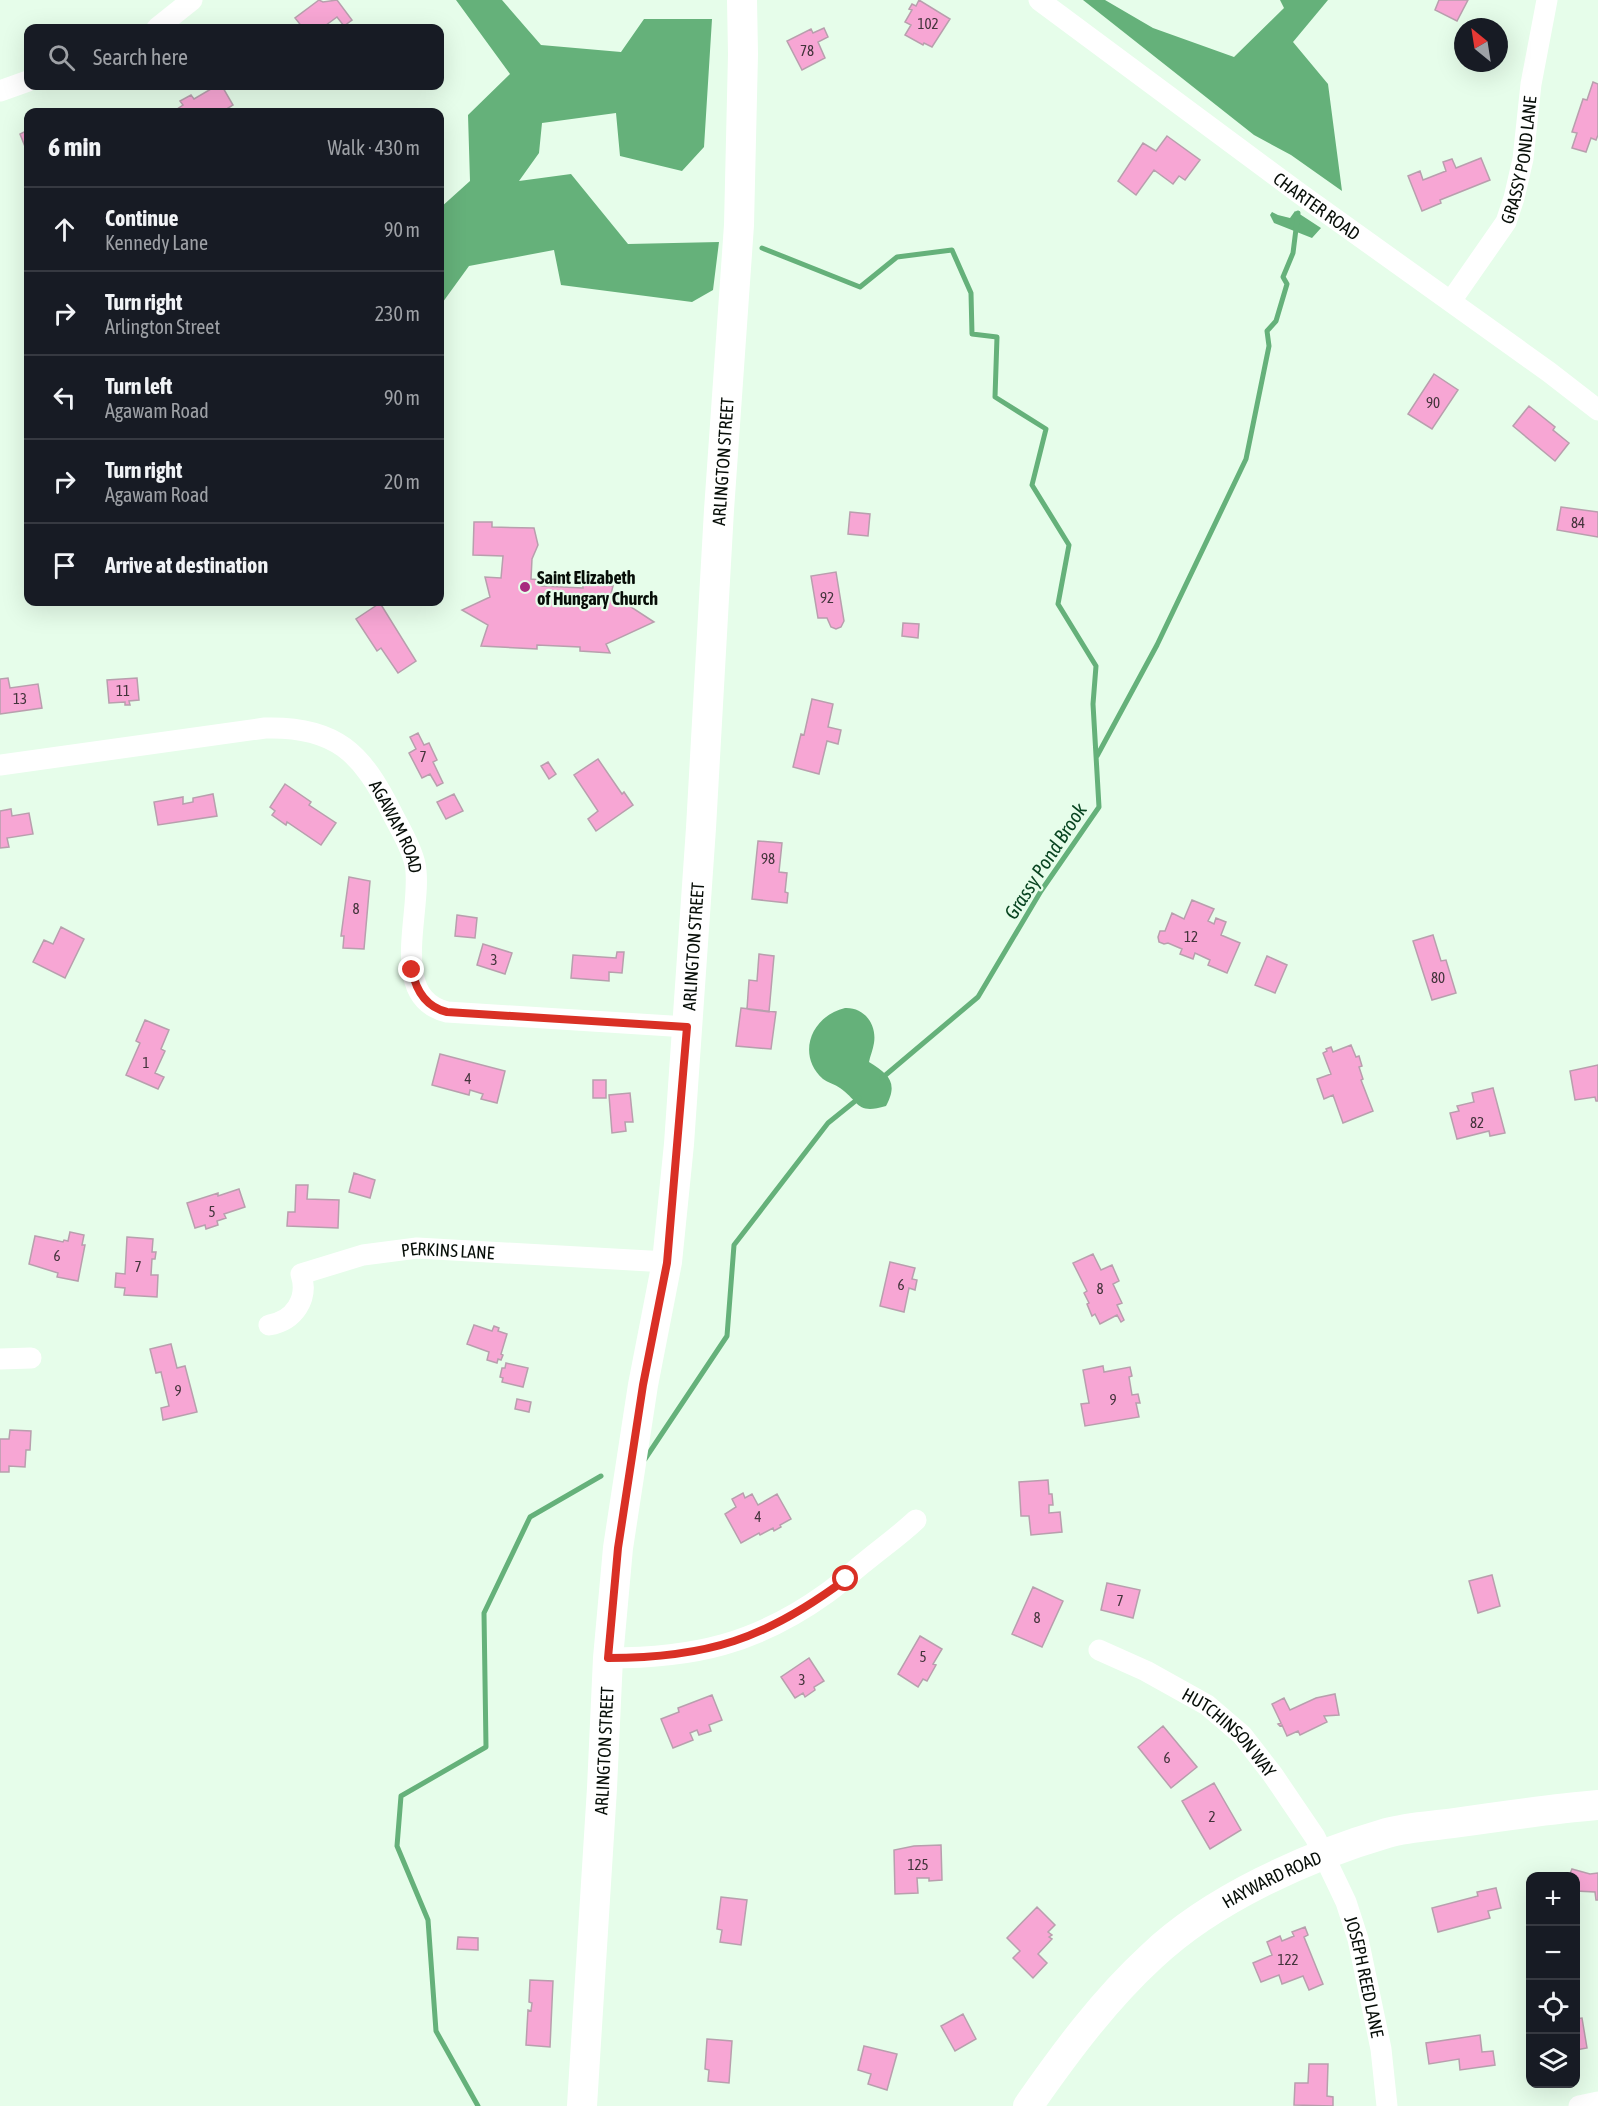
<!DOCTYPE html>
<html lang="en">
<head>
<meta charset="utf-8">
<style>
	:root { --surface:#171b24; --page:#242831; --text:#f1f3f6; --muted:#9ea1a6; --line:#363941 }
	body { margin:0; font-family:"Asap Condensed",sans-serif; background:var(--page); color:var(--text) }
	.controls { position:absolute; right:18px; bottom:18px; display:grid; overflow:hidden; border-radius:12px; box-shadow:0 6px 24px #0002 }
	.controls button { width:54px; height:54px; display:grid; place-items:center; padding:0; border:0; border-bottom:2px solid var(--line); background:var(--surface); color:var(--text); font:30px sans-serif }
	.compass { position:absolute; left:1454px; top:18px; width:54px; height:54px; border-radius:50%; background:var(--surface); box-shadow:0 6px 24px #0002; rotate:330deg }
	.stop { position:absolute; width:18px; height:18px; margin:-14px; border:4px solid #d93025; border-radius:50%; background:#fff }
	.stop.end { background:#d93025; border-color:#fff; box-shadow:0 2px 6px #0008 }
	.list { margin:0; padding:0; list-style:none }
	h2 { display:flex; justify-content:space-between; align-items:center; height:78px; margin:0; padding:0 24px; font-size:26px }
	h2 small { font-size:20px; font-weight:400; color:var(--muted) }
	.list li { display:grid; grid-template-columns:39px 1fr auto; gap:18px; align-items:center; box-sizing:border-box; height:84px; padding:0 24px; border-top:2px solid var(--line) }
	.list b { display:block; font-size:22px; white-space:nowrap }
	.list p { margin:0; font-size:20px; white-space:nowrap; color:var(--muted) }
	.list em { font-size:20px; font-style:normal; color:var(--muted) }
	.icon { flex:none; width:33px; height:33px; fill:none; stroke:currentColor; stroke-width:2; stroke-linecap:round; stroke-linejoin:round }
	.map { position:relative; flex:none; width:1598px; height:2106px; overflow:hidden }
	.search { position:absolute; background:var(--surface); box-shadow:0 6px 24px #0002; left:24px; top:24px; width:420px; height:66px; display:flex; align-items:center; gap:15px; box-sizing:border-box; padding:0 21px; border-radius:12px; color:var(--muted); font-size:22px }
	.panel { position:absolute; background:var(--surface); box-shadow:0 6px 24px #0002; left:24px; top:108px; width:420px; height:498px; border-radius:12px }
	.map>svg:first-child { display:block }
	.water { fill:#65b17a }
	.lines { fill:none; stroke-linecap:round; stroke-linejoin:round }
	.stream { stroke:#65b17a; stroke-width:5 }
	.building { fill:#f7a6d4; stroke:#b89fad; stroke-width:1.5 }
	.street { stroke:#fff; stroke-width:21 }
	.secondary { stroke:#fff; stroke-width:30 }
	.route { stroke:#d93025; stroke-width:8 }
	.poi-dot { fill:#a72a7d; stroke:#e6fdea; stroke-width:2 }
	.labels { text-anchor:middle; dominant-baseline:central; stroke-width:4.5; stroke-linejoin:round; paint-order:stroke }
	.number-label { font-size:15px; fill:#43343b }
	.street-label { font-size:18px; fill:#070e08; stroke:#e6fdea }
	.poi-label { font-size:18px; font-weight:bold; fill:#070e08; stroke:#e6fdea; text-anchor:start }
	.water-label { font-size:20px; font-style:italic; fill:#094521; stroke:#e6fdea }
</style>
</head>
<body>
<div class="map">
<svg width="1598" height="2106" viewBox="0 0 1598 2106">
	<rect width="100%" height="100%" fill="#e6fdea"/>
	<path class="water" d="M456 0H502L541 45 621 52 644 19H712L704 147 682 171 620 156 616 113 542 123 539 153 519 181 571 174 628 244 719 242 713 290 692 302 561 285 554 250 469 266 440 306V208L470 181 468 115 510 74Z
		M1083 0H1105L1153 28 1234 57 1284 8 1280 0H1328L1293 42 1328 84 1342 191 1291 155 1254 135Z
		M1295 211 1321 228 1312 238 1274 223 1270 215 1272 212 1278 215 1290 218Z
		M845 1008C864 1007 877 1024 874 1043 873 1050 870 1056 869 1062 888 1074 899 1082 886 1106 856 1115 860 1102 840 1088 835 1084 828 1083 823 1079 796 1055 811 1016 845 1008Z"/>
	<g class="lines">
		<path class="stream" d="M762 248 860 287 897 257 952 250 971 293 972 334 997 337 995 397 1046 429 1032 485 1069 545 1058 604 1096 666 1093 704 1099 807 1041 891 978 997 882 1078
			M1097 756 1157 645 1246 459 1269 346 1267 331 1276 321 1287 284 1283 277 1293 253 1298 213
			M645 1459 727 1336 734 1245 828 1123 859 1098
			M478 2106 436 2031 428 1920 397 1846 401 1796 486 1747 484 1613 530 1517 601 1476"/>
	</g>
	<path class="building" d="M319 0 323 2 337 0 352 20 344 26 337 17 322 28H303L295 18Z
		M919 0 950 19 932 47 924 43 923 45 905 35 911 25 905 22 912 10 909 9 912 4 916 6Z
		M1439 0H1468L1457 21 1435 10Z
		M824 28 828 37 818 42 825 58 802 70 787 41 811 29 813 33Z
		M1593 82 1598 84V135L1596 140 1591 138 1586 152 1572 148 1577 133 1572 132 1583 99 1587 100Z
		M216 86H222L233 105 222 112H175L174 111 183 105 180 101 191 95 194 99Z
		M28 130V154L20 134Z
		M1167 136 1200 160 1185 180 1179 176 1173 184 1154 170 1136 195 1118 181 1143 143 1156 151Z
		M1481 158 1490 180 1440 200 1441 203 1422 211 1408 176 1420 171 1423 180 1446 171 1443 162 1452 159 1456 168Z
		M1434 374 1458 390 1432 429 1408 414Z
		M1529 406 1555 427 1553 430 1569 443 1555 461 1513 426Z
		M1561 507 1598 512V537L1557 530Z
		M850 512 870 514 868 536 848 534Z
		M474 522H492V527L534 528 538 545 532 559 531 579 541 580V586L583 588V582L613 586 611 594 654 622 606 644 610 653 580 651V647L537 645V649L481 646 488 625 462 610 490 597 485 577 501 578 503 556 473 555Z
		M836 572 844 621 841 627 836 629 831 627 827 618H818L811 576Z
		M380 603 416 661 398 673 381 648 377 651 356 619Z
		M903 623 919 624 918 638 902 636Z
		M8 678 10 688 38 684 42 708 0 714V679Z
		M137 678 139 700 129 701 130 705H125V702L109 703 107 680Z
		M812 699 833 704 828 727 841 730 838 744 827 741 819 774 793 767 801 734 804 735Z
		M418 733 424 745 429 743 437 760 433 762 443 783 437 786 430 774 422 778 409 753 416 749 410 737Z
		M598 759 622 794 624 792 633 805 596 831 588 819 598 811 574 775Z
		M548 762 556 774 549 779 541 766Z
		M285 784 311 802 309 805 336 823 321 845 287 822 286 825 272 815 275 811 270 807Z
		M213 794 217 816 158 825 154 802 183 797V804L193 802V798Z
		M454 794 463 811 446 819 437 802Z
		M11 809 12 816 29 813 33 834 7 838 9 847 0 848V811Z
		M758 841 782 843 779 872 787 873 785 892 788 893 787 903 752 899Z
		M349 877 370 881 364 949 343 948 344 936H341Z
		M1192 900 1214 909 1208 921 1214 924 1216 918 1226 922 1221 935 1240 943 1227 973 1208 965 1210 960 1195 953 1193 959 1180 954 1182 949 1168 943 1164 944 1159 942 1158 937 1160 931H1165L1172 913 1184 919Z
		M457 915 477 918 475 938 455 936Z
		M61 927 84 939 65 978 33 962 44 940 53 944Z
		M1433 935 1441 961 1446 960 1456 993 1432 1000 1413 941Z
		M483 944 512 953 505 974 477 965Z
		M617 952H624L622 973 609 972V981L571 978 573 955 616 958Z
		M759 954 774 956 769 1012 747 1009 749 980 757 981Z
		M1267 956 1287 965 1275 993 1255 985Z
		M741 1008 776 1012 771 1049 736 1046Z
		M145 1020 169 1030 161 1049 165 1051 155 1073 164 1077 158 1089 126 1075 140 1043 136 1041Z
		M1351 1045 1356 1057 1359 1056 1362 1066 1359 1067 1363 1079 1361 1080 1373 1111 1343 1123 1333 1095 1324 1099 1317 1079 1331 1074 1323 1053 1327 1051 1326 1049 1331 1047 1333 1052Z
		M440 1054 505 1071 497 1103 481 1099 483 1094 470 1090 469 1095 432 1085Z
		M1598 1065V1101H1596L1595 1097 1575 1100 1570 1071Z
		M593 1080H606V1098H593Z
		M1493 1088 1505 1133 1490 1136 1489 1131 1457 1139 1450 1113 1459 1111 1457 1106 1474 1102 1472 1093Z
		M630 1093 633 1122H625L626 1131 612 1133 609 1095Z
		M354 1173 375 1180 370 1198 349 1192Z
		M296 1185H308L307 1199 339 1200 338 1228 287 1226 288 1212H295Z
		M239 1189 245 1207 224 1214 226 1218 217 1221 218 1225 206 1229 205 1225 195 1228 187 1203 218 1193V1196Z
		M70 1232 84 1235 82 1245H85L78 1281 57 1277 58 1273 29 1264 35 1236 63 1242 64 1240 68 1241Z
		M127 1237 153 1239 152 1252H156L155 1259H152L151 1275H158L157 1297 124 1295 125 1288 115 1287 116 1273 125 1274Z
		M1093 1254 1101 1270 1112 1265 1119 1281 1113 1284 1122 1303 1117 1305 1124 1320 1121 1322 1117 1315 1100 1324 1095 1314 1092 1316 1087 1304 1089 1303 1084 1293 1087 1291 1073 1263Z
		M890 1262 915 1268 912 1279 917 1280 915 1290 909 1288 904 1312 880 1306Z
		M474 1325 492 1331 494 1326 499 1328 498 1331 507 1334 501 1354 503 1355 501 1360 498 1359 497 1363 487 1360 489 1352 467 1344Z
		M171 1344 177 1368 185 1366 197 1412 163 1420 161 1408 169 1406 161 1372 156 1373 150 1349Z
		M506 1363 528 1368 523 1387 502 1382 503 1378 500 1377 502 1368H505Z
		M1103 1366 1104 1372 1130 1367 1132 1376 1129 1377 1132 1395 1138 1394 1140 1403H1136L1139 1417 1085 1426 1081 1404 1089 1403 1083 1370Z
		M517 1399 531 1402 529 1412 515 1409Z
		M10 1430 31 1431 30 1450H26L25 1467 9 1466V1472H0V1439H9Z
		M1048 1480 1049 1494H1052L1053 1505H1049V1513L1060 1512 1062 1532 1031 1535 1029 1516H1021L1019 1482Z
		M743 1493 745 1498 752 1494 758 1505 777 1494 791 1519 780 1525 781 1527 774 1531 773 1528 760 1535 759 1533 741 1543 725 1514 736 1507 732 1499Z
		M1492 1575 1500 1606 1478 1613 1469 1581Z
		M1107 1583 1140 1590 1133 1618 1101 1610Z
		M1033 1587 1063 1601 1042 1647 1012 1634Z
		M920 1636 942 1649 933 1664 936 1665 927 1681 923 1679 918 1687 898 1674Z
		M809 1658 824 1681 814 1687 815 1690 805 1697 803 1693 795 1698 781 1677Z
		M1335 1694 1339 1715 1324 1716 1327 1722 1300 1735 1298 1731 1287 1736 1282 1725 1280 1726 1278 1724 1281 1723 1272 1704 1284 1698 1290 1710 1316 1698Z
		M712 1695 722 1720 709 1725 711 1731 699 1735 697 1730 690 1733 693 1740 673 1748 661 1719 679 1712 678 1708Z
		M1163 1726 1197 1767 1171 1788 1138 1747Z
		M1214 1783 1241 1830 1210 1849 1182 1801Z
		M941 1845 942 1880 929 1881V1878H917L918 1893 895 1894 894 1850 914 1846Z
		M1572 1869 1590 1874 1598 1873V1900H1596L1595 1892 1576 1891V1876H1569Z
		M1496 1888 1501 1908 1488 1911 1490 1918 1438 1932 1432 1908 1478 1896 1477 1892Z
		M721 1897 747 1900 741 1945 720 1942 722 1930 717 1929Z
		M1037 1907 1055 1925 1048 1932 1052 1935 1049 1937 1052 1939 1038 1954 1047 1963 1033 1978 1013 1958 1020 1951 1007 1938Z
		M1305 1927 1308 1935 1304 1937 1323 1984 1309 1990 1303 1976 1282 1984 1279 1975 1261 1982 1253 1963 1272 1955 1267 1942 1280 1936 1282 1941 1294 1936 1292 1932Z
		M458 1937 478 1938V1950L457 1949Z
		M530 1980 553 1981 550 2047 526 2045 528 2010 531 2011 532 2003 529 2002Z
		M963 2014 976 2039 955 2051 941 2026Z
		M1582 2018 1587 2048 1576 2050V2056V2019Z
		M1480 2035 1482 2052 1493 2051 1495 2065 1460 2070 1459 2059 1429 2064 1426 2043Z
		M707 2039 732 2041 729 2083 708 2081 709 2070 705 2069Z
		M864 2046 897 2054 887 2090 868 2084 871 2074 858 2070Z
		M1309 2064H1328L1327 2096 1333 2097V2106L1294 2105 1295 2083H1308Z"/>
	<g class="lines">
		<g class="street">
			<path id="s1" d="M1039 0 1299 193 1549 372 1598 410"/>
			<path d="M157 28 192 0"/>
			<path d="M0 91 28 81"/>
			<path id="s2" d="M1451 301 1506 222 1514 198 1523 159 1531 84 1547 0"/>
			<path id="s3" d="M0 765 265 728C336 726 362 753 392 813 400 829 411 846 415 864 424 907 386 997 447 1012L687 1027"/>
			<path id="s4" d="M269 1325C294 1321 309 1299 301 1274L363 1255 417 1248 667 1262"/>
			<path d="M0 1359 31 1358"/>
			<path id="s5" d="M1099 1650 1146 1671 1207 1705 1242 1735 1273 1775 1315 1837 1346 1902 1358 1939 1381 2049 1387 2106"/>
			<path d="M608 1658C694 1658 756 1644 827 1593 841 1583 853 1571 866 1561 883 1547 900 1535 916 1520"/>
			<path d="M1579 2106 1598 2102"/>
		</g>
		<g class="secondary">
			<path id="s6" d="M582 2106 602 1788 608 1658 618 1548 643 1385 667 1262 679 1144 701 828 719 510 739 225 743 54 742 0"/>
			<path id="s7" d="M1028 2106C1065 2053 1104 2000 1152 1956 1212 1899 1308 1856 1387 1833 1408 1827 1432 1826 1454 1823 1502 1816 1550 1809 1598 1805"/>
		</g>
	</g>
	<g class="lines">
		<path class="route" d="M412 970C416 991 426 1007 447 1012L687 1027 667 1263 643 1385 618 1548 608 1658C707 1658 766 1639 846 1579"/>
	</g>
	<circle class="poi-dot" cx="525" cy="587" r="6"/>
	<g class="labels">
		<g class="number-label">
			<text x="928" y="23">102</text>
			<text x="807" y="50">78</text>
			<text x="1433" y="402">90</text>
			<text x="1578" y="522">84</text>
			<text x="827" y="597">92</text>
			<text x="123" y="690">11</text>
			<text x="20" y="698">13</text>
			<text x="423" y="756">7</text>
			<text x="768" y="858">98</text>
			<text x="356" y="908">8</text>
			<text x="1191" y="936">12</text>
			<text x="494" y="959">3</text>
			<text x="1438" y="977">80</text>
			<text x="146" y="1062">1</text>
			<text x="468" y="1078">4</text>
			<text x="1477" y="1122">82</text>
			<text x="212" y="1211">5</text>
			<text x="57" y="1255">6</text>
			<text x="138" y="1266">7</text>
			<text x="901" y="1284">6</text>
			<text x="1100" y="1288">8</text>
			<text x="178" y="1390">9</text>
			<text x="1113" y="1399">9</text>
			<text x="758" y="1516">4</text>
			<text x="1120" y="1600">7</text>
			<text x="1037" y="1617">8</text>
			<text x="923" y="1656">5</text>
			<text x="802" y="1679">3</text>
			<text x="1167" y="1757">6</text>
			<text x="1212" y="1816">2</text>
			<text x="918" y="1864">125</text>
			<text x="1288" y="1959">122</text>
		</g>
		<g class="street-label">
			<text stroke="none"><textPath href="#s2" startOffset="160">GRASSY POND LANE</textPath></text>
			<text stroke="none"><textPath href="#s1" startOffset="346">CHARTER ROAD</textPath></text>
			<text stroke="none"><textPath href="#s6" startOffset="1652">ARLINGTON STREET</textPath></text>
			<text stroke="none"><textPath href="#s3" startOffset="447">AGAWAM ROAD</textPath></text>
			<text stroke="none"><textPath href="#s6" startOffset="1166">ARLINGTON STREET</textPath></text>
			<text stroke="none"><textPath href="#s4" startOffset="219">PERKINS LANE</textPath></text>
			<text stroke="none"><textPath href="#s5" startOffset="156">HUTCHINSON WAY</textPath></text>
			<text stroke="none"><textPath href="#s6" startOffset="356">ARLINGTON STREET</textPath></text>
			<text stroke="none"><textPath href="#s7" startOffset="338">HAYWARD ROAD</textPath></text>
			<text stroke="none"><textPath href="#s5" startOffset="442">JOSEPH REED LANE</textPath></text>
		</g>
		<g class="poi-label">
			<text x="537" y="577">Saint Elizabeth<tspan x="537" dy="21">of Hungary Church</tspan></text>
		</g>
		<g class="water-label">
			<text transform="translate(1045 861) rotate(-57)">Grassy Pond Brook</text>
		</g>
	</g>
</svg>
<div class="controls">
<button>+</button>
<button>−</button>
<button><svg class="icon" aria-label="locate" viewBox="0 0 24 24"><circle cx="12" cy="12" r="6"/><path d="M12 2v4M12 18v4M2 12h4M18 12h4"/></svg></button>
<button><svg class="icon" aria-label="layers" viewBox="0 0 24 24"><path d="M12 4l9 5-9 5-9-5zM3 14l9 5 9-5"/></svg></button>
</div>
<svg class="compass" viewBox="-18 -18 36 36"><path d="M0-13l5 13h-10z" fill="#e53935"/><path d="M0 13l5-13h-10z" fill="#9ea1a6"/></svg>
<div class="stop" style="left:846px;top:1579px"></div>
<div class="stop end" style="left:412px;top:970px"></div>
<div class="search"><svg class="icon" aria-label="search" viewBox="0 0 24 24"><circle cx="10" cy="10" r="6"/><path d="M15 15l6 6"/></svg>Search here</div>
<section class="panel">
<h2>6 min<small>Walk · 430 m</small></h2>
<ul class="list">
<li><svg class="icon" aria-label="ahead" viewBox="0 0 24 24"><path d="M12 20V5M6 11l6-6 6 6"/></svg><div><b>Continue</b><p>Kennedy Lane</p></div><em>90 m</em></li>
<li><svg class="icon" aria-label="right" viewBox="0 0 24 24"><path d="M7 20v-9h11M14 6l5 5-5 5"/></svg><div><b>Turn right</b><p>Arlington Street</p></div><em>230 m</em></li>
<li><svg class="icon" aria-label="left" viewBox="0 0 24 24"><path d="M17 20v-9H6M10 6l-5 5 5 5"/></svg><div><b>Turn left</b><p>Agawam Road</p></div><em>90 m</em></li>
<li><svg class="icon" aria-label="right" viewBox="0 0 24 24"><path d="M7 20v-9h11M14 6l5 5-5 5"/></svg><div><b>Turn right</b><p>Agawam Road</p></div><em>20 m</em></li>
<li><svg class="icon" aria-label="arrive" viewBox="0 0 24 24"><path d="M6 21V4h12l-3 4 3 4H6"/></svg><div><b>Arrive at destination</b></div></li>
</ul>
</section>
</div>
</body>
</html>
